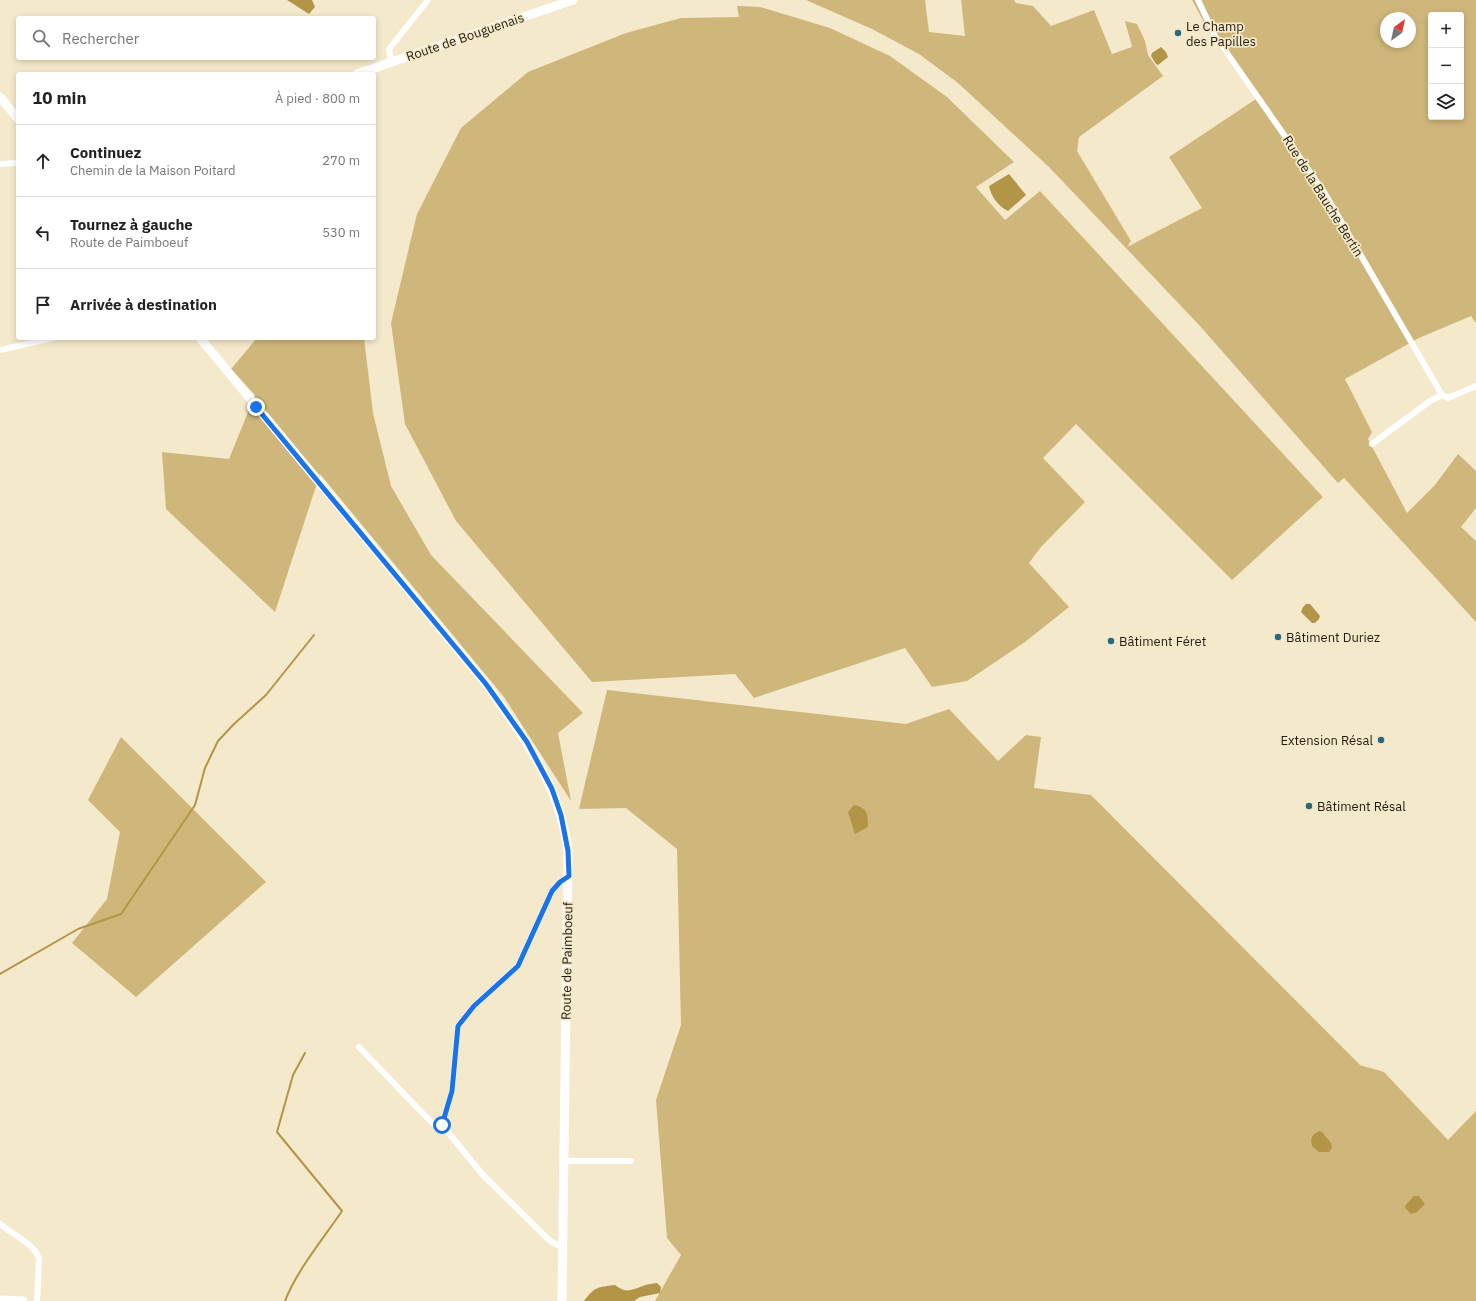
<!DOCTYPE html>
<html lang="fr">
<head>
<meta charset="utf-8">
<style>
	:root { --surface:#fff; --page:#f6f6f6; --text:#222; --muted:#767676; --line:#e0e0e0 }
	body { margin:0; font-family:"IBM Plex Sans",sans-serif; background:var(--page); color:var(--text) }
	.controls { position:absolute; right:12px; top:12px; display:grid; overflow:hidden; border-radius:4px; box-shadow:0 2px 6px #0003 }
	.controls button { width:36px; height:36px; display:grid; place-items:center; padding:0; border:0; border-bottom:1px solid var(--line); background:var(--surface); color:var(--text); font:20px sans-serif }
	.compass { position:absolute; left:1380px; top:12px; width:36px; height:36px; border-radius:50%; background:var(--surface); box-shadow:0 2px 6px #0003; rotate:33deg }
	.stop { position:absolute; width:12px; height:12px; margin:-9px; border:3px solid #1a73e8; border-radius:50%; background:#fff }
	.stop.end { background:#1a73e8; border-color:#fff; box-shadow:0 1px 4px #0008 }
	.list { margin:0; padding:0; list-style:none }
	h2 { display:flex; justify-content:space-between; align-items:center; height:52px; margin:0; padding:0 16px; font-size:17px }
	h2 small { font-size:13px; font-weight:400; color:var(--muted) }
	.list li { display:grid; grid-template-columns:26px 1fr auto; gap:12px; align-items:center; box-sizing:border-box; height:72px; padding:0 16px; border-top:1px solid var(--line) }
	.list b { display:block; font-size:15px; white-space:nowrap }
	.list p { margin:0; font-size:13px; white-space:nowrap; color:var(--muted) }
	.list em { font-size:13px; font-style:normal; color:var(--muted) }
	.icon { flex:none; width:22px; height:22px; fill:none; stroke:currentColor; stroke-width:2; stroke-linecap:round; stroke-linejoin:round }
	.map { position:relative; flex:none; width:1476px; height:1301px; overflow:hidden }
	.search { position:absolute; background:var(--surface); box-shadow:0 2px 6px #0003; left:16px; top:16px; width:360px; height:44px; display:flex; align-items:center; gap:10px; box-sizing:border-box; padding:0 14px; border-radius:4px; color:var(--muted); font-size:15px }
	.panel { position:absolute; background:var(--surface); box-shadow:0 2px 6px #0003; left:16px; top:72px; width:360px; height:268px; border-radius:4px }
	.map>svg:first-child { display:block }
	.green { fill:#cfb77b; fill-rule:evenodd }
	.water { fill:#b39547 }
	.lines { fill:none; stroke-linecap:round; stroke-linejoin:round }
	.stream { stroke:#b39547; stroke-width:2 }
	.street { stroke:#fff; stroke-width:6 }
	.secondary { stroke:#fff; stroke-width:9 }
	.route { stroke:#1a73e8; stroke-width:5 }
	.poi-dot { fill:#2a697e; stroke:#f5e9cb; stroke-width:1.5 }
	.labels { text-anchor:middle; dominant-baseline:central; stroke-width:3.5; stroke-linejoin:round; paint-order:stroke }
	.poi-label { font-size:13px; fill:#211d12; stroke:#f5e9cb; text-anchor:start }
	.street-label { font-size:13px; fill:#211d12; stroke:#f5e9cb }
</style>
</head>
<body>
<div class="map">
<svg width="1476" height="1301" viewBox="0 0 1476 1301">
	<rect width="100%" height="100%" fill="#f5e9cb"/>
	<path class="green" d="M806 0H925L929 32 965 36 961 0H1014L1016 3 1033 6 1051 26 1094 10 1112 54 1132 47 1125 21 1137 24 1145 41 1148 55 1163 76 1079 137 1077 151 1131 241 1127 247 1202 208 1169 157 1256 99 1213 39 1192 0H1476V323L1471 316 1419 338 1345 379 1372 432 1368 439 1407 513 1435 485 1458 454 1476 471V508L1461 527 1476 541V622L1344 478 1338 483 1200 326 1050 168 958 83 919 54 872 29ZM1431 15H1461V117H1431ZM1386 18H1410V42H1386Z
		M737 6 760 7 830 28 890 56 947 97 1014 162 976 187 1005 220 1040 191 1323 497 1232 580 1076 424 1043 458 1085 502 1041 547 1029 563 1069 607 1025 642 967 681 932 687 905 648 754 698 735 674 592 682 456 521 405 424 391 323 417 214 461 128 528 72 626 33 681 18 739 17Z
		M257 338H364L373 413 391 486 431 555 583 713 558 733 571 801 504 697 320 474 275 612 166 509 162 452 229 459 255 395 231 369Z
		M607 690 906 724 949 709 998 761 1026 735 1041 737 1034 788 1091 795 1360 1065 1384 1072 1448 1140 1476 1111V1301H655L681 1255 667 1238 656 1100 681 1025 677 849 626 808 579 809Z
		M121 737 266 882 136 997 72 943 107 899 120 832 88 800Z"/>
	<path class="water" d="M287 0H312L315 7 309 14Z
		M1161 47 1166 52 1168 57 1158 65 1156 64 1151 56 1152 53Z
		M1009 174 1026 195 1008 211C998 206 991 196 989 186Z
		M1306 604H1310L1320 616 1319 619 1315 623H1312L1301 612 1303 607Z
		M854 805C868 808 868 814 868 827L855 834 848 812Z
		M1319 1131 1322 1132 1331 1143 1332 1148 1329 1152H1319L1312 1146C1310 1139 1312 1134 1319 1131Z
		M1414 1196H1419L1425 1204 1417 1212 1411 1214 1406 1209 1405 1206Z
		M657 1283 661 1287 660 1293 640 1297 634 1301H584C594 1287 598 1287 615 1285 627 1294 631 1290 643 1286 647 1284 652 1284 657 1283Z"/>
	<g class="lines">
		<path class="stream" d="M0 974 78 929 121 914 195 805 205 768 218 741 234 724 266 695 314 635
			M285 1301C297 1270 323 1239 342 1211L277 1132 293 1075 305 1053"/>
		<path class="street" d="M1198 0 1215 36 1324 192 1442 395 1448 398 1476 386
			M391 62 389 49 428 0
			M0 164 18 163
			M0 350 52 338
			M1372 444 1430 401 1442 395
			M359 1047 432 1123 442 1125 483 1175 549 1240 557 1245H563
			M442 1125 452 1091 458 1026 474 1006 518 966 552 891 560 882 569 876
			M564 1161H631
			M0 1224C13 1235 34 1243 39 1259L37 1301"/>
		<path class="secondary" d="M357 74 573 0
			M0 97 18 119
			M200 338 486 684C525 739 559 783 568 851L562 1301
			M0 1300 23 1301"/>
	</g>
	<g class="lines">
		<path class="route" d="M256 407 486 684 527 742 552 789 561 815 568 851 569 876 560 882 552 891 518 966 474 1006 458 1026 452 1091 442 1125"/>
	</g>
	<g class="poi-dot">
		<circle cx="1178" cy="33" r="4"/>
		<circle cx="1278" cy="637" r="4"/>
		<circle cx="1111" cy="641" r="4"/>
		<circle cx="1381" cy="740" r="4"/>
		<circle cx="1309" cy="806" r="4"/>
	</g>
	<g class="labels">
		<g class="poi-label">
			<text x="1186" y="26">Le Champ<tspan x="1186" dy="15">des Papilles</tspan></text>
			<text x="1286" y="637">Bâtiment Duriez</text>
			<text x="1119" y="641">Bâtiment Féret</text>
			<text x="1373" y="740" text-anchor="end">Extension Résal</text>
			<text x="1317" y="806">Bâtiment Résal</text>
		</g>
		<g class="street-label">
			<text transform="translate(465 37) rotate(-19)">Route de Bouguenais</text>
			<text transform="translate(1323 196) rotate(58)">Rue de la Bauche Bertin</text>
			<text transform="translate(567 961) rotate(-89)">Route de Paimboeuf</text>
		</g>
	</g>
</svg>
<div class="controls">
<button>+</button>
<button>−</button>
<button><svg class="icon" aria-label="layers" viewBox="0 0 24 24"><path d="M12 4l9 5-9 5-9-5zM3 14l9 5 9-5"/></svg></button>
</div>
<svg class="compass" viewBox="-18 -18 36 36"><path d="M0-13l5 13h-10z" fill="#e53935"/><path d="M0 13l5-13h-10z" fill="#767676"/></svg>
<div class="stop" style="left:442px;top:1125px"></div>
<div class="stop end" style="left:256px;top:407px"></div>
<div class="search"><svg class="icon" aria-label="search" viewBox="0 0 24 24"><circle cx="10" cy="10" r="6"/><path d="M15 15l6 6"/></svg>Rechercher</div>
<section class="panel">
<h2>10 min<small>À pied · 800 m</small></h2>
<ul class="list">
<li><svg class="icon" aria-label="ahead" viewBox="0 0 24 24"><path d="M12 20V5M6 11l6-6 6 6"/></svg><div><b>Continuez</b><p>Chemin de la Maison Poitard</p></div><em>270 m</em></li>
<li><svg class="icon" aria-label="left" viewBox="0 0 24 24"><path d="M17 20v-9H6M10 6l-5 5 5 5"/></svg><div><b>Tournez à gauche</b><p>Route de Paimboeuf</p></div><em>530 m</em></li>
<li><svg class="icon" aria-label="arrive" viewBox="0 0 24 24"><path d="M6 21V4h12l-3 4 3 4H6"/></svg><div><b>Arrivée à destination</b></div></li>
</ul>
</section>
</div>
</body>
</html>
